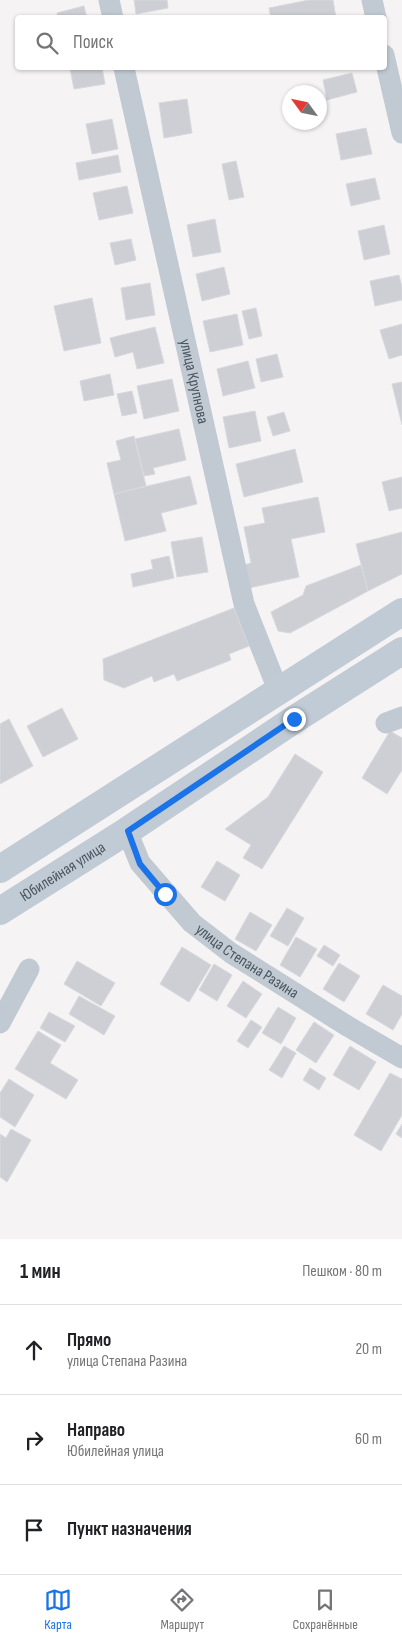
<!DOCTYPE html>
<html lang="ru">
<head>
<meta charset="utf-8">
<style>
	:root { --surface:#fff; --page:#f2f2f2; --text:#202124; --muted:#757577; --line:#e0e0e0; --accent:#1a73e8 }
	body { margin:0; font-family:"Sofia Sans Condensed",sans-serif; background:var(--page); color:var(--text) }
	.compass { position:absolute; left:282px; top:85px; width:45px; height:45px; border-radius:50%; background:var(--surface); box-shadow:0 1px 4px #0004; rotate:303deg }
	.stop { position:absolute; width:15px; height:15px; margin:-11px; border:4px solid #1a73e8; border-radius:50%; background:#fff }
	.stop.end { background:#1a73e8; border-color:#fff; box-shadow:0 1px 5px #0008 }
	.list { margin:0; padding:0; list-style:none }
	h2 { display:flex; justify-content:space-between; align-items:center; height:65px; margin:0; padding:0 20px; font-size:21px }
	h2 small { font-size:16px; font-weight:400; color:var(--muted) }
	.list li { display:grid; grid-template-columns:32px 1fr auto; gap:15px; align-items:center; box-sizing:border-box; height:90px; padding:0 20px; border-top:1px solid var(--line) }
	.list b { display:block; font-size:19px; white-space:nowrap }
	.list p { margin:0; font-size:16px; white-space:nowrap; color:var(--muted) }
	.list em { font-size:16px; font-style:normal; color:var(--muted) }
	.icon { flex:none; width:28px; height:28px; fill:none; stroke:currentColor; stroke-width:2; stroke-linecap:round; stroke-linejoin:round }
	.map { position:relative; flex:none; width:402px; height:1239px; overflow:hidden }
	.search { position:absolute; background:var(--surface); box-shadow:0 1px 4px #0004; left:15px; right:15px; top:15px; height:55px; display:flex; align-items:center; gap:12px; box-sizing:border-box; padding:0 18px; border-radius:5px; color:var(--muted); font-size:19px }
	.sheet { height:335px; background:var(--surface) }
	nav { display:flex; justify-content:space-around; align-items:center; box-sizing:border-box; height:70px; border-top:1px solid var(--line); background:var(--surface); font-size:14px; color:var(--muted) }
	nav a { display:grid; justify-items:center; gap:2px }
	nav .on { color:var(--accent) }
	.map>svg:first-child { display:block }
	.building { fill:#cdcfd5; stroke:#d7d9de }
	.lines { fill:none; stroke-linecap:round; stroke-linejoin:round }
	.minor { stroke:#c1cad2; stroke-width:21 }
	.secondary { stroke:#c1cbd6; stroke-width:28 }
	.route { stroke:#1a73e8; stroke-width:6 }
	.labels { text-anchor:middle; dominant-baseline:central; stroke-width:4; stroke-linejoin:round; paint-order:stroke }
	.street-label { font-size:16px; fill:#4a5661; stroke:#fff }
</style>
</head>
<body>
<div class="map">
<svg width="402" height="1239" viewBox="0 0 402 1239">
	<rect width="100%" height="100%" fill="#f5f3f3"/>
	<path class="building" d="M134 0H167L168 8 136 14Z
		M309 0H333L336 18H271L269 8Z
		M84 6 87 18H58L57 13Z
		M70 68H102L105 84 74 89Z
		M352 73 357 92 327 100 323 80Z
		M187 99 192 133 164 138 159 103Z
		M112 119 118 149 92 154 86 124Z
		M366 128 372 154 341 160 336 134Z
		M118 155 121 172 79 180 76 163Z
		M236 161 244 197 229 200 222 164Z
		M375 178 380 199 351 206 346 184Z
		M127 186 133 213 99 220 93 193Z
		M215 219 221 252 193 257 187 225Z
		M384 225 390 254 364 260 358 231Z
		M131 239 136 260 115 265 110 243Z
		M224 267 230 294 202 301 196 274Z
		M399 275 402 287V300L375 306 370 281Z
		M150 283 155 315 126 320 121 288Z
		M92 298 101 343 64 351 54 306Z
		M256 308 262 336 249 339 242 311Z
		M237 314 243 345 210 352 203 321Z
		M402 324V355L389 359 380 330Z
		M155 327 164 363 137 369 133 352 115 357 110 338Z
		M277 354 283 377 261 382 256 359Z
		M248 361 255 388 223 396 217 369Z
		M110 374 114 395 84 401 80 381Z
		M172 379 179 411 144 419 137 386Z
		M402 382V425L392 384Z
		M132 391 137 413 122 416 117 394Z
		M255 411 261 441 229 448 223 417Z
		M284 412 290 431 273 436 267 417Z
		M179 429 186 460 153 468 155 474 144 476 135 439Z
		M134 436 146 486 114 494 107 463 121 460 116 441Z
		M295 449 303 482 244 497 236 464Z
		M190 476 197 504 161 513 166 531 125 541 114 494Z
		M402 477V508L389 511 382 482Z
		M318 497 325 532 291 539 299 577 249 588 244 565 251 563 244 527 265 523 262 508Z
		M402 532V574L368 591 356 544Z
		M202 537 208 572 177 577 171 542Z
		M169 556 174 578 133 587 131 574 153 569 151 560Z
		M361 565 368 591 290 633 278 631 271 612 303 595 306 586Z
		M234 608 249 646 229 654 231 660 177 681 174 674 154 682 152 676 124 688 104 680 103 659Z
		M62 708 78 739 43 757 27 726Z
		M9 719 33 766 0 784V724Z
		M390 731 402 738V770L387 794 362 778Z
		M295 754 323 772 262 869 243 858 251 845 225 829 268 797Z
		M217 861 240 875 225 901 201 887Z
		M287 908 304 918 288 946 270 936Z
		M250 912 272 925 256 951 235 939Z
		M296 937 317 949 300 977 280 965Z
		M324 945 340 955 333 966 317 956Z
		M182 947 211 965 189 1002 160 984Z
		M77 961 115 983 101 1006 64 984Z
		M339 963 360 976 344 1002 323 989Z
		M214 964 232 975 217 1001 199 990Z
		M243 981 262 994 246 1018 227 1006Z
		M383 985 402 996V1014L393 1030 366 1014Z
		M79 996 115 1016 104 1035 69 1014Z
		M278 1007 296 1018 281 1044 262 1033Z
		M49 1012 75 1026 65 1042 40 1028Z
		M251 1020 262 1027 248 1048 237 1041Z
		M314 1022 334 1035 316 1063 296 1050Z
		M38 1031 61 1045 50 1063 78 1080 66 1099 15 1069Z
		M284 1046 296 1053 282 1078 269 1070Z
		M350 1046 376 1062 359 1090 333 1075Z
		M310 1068 326 1078 319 1090 303 1080Z
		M390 1073 402 1079V1115L381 1151 354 1135Z
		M9 1079 34 1095 15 1127 0 1117V1093Z
		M402 1124V1138L396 1134Z
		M11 1129 31 1140 7 1182 0 1177V1134L6 1138Z"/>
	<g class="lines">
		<g class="minor">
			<path d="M109 0 113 18"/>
			<path d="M372 0 376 18"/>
			<path d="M384 55 402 133"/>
			<path id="s1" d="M124 68 244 604 278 690"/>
			<path d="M386 723 402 717"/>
			<path id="s2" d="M127 831 140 863 192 923 231 953 349 1027 402 1058"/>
			<path d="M0 1023 29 969"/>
		</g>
		<g class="secondary">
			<path d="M0 869 402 612"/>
			<path id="s3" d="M0 911 127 831 295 719 402 651"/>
		</g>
	</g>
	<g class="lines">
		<path class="route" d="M165 894 140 864 128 831 294 719"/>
	</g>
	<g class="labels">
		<g class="street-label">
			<text stroke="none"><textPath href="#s1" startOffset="321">улица Крупнова</textPath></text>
			<text stroke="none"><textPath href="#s3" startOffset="74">Юбилейная улица</textPath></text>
			<text stroke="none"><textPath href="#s2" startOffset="181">улица Степана Разина</textPath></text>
		</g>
	</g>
</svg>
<svg class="compass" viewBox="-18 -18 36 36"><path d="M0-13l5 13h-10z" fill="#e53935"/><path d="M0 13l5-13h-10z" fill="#757577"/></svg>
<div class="stop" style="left:165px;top:894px"></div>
<div class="stop end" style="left:294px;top:719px"></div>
<div class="search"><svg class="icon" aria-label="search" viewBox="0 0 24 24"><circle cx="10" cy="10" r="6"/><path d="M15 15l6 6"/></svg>Поиск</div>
</div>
<section class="sheet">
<h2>1 мин<small>Пешком · 80 m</small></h2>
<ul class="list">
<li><svg class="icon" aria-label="ahead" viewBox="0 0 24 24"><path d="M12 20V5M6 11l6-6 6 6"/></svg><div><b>Прямо</b><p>улица Степана Разина</p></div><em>20 m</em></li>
<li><svg class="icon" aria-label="right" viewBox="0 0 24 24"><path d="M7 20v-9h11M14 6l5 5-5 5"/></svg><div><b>Направо</b><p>Юбилейная улица</p></div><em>60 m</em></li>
<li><svg class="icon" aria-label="arrive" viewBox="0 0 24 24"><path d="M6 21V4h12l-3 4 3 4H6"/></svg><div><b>Пункт назначения</b></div></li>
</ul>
</section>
<nav>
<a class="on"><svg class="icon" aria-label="map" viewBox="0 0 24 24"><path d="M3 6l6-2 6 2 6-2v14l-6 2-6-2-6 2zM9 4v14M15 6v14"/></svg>Карта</a>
<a><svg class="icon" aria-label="directions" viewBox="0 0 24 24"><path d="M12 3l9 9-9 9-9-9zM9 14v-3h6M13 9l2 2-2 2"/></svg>Маршрут</a>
<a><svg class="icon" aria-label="saved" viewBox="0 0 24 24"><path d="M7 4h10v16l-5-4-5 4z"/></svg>Сохранённые</a>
</nav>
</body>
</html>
